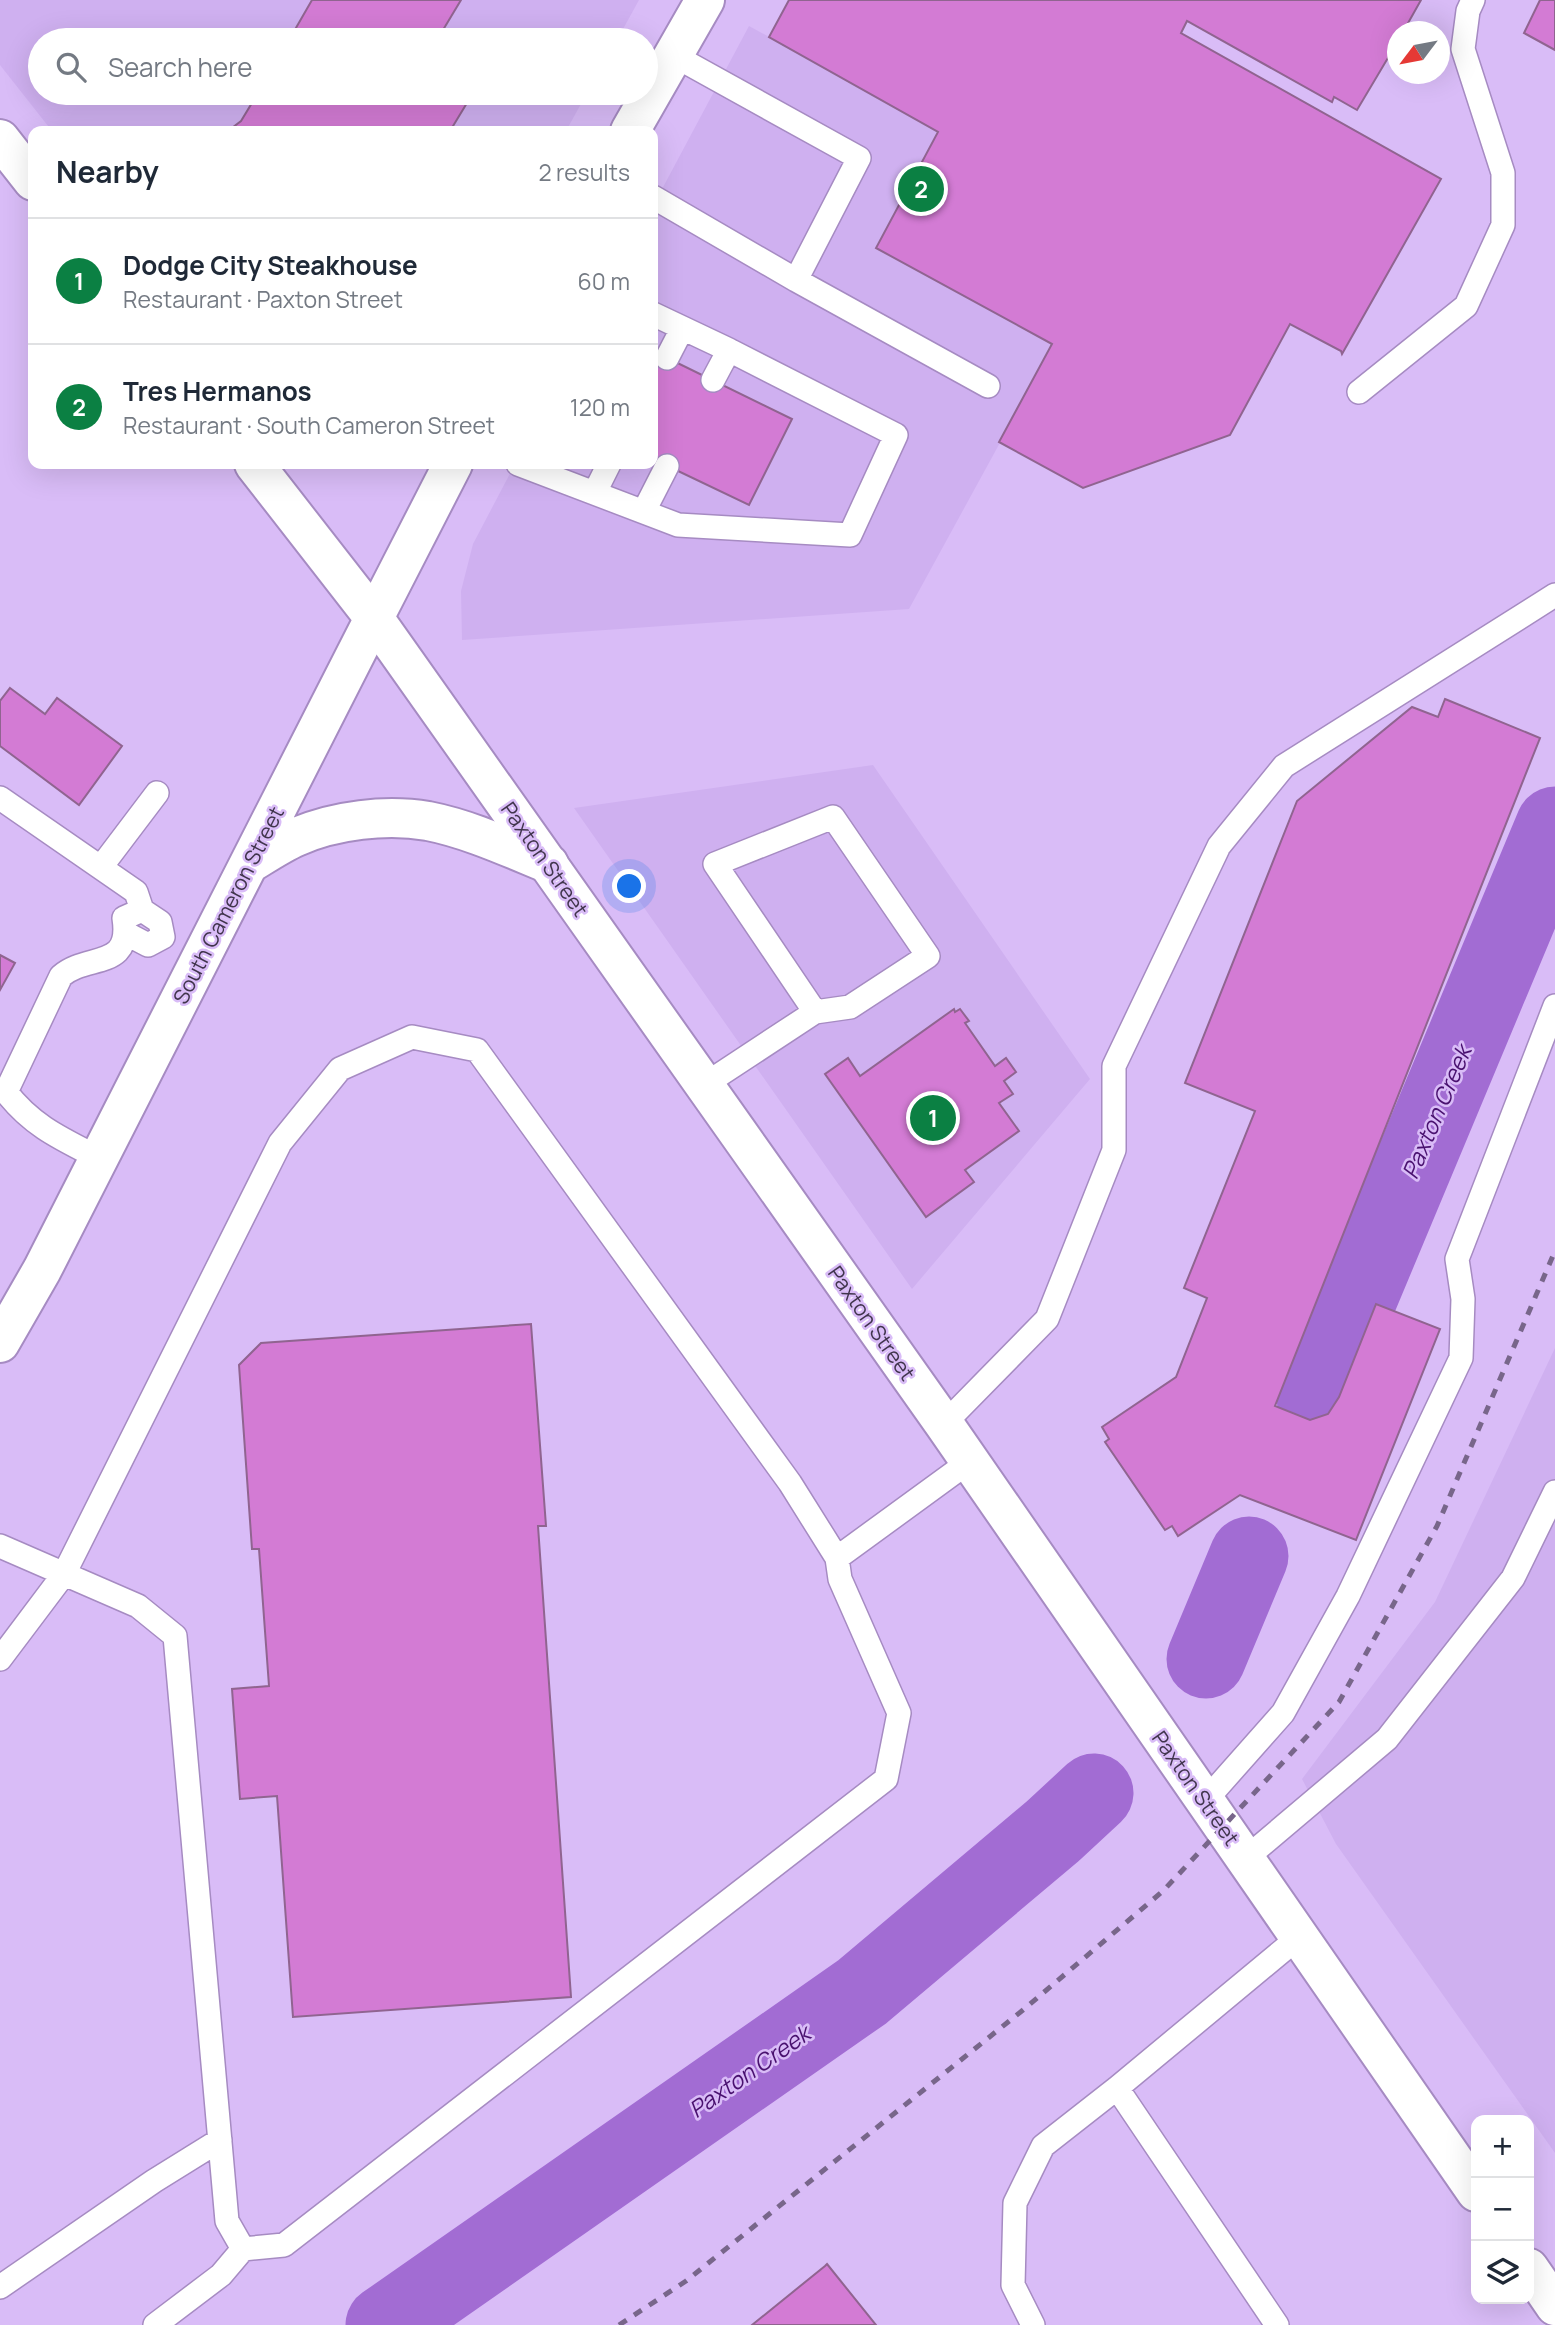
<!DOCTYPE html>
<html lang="en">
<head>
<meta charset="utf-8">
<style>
	:root { --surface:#fff; --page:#f2f2f3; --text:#1f2937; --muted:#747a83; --line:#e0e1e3; --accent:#0b8043 }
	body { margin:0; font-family:Manrope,sans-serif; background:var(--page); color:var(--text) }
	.controls { position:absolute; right:21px; bottom:21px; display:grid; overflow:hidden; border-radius:14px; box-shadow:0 7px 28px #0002 }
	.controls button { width:63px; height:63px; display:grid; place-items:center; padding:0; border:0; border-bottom:2px solid var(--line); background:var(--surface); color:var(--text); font:35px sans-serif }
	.compass { position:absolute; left:1387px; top:21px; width:63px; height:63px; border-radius:50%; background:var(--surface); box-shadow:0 7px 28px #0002; rotate:238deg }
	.you { position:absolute; left:630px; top:887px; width:24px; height:24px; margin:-18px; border:5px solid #fff; border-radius:50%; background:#1a73e8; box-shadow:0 0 0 10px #1a73e833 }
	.badge { display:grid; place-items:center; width:46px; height:46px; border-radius:50%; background:var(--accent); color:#fff; font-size:23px; font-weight:700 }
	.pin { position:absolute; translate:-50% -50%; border:4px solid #fff; box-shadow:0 2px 7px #0006 }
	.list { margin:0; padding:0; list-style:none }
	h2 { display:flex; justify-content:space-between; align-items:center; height:91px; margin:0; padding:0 28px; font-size:30px }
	h2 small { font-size:23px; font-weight:400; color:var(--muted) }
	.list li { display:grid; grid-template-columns:46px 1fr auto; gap:21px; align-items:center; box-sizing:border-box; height:126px; padding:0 28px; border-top:2px solid var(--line) }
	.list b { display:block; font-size:26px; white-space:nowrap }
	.list p { margin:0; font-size:23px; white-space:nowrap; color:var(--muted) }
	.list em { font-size:23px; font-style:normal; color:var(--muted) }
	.icon { flex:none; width:38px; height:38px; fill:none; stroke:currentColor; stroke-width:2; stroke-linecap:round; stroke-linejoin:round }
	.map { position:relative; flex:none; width:1555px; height:2325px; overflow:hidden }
	.search { position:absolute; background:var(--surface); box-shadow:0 7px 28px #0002; left:28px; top:28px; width:630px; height:77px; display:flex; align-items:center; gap:18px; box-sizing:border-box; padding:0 24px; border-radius:38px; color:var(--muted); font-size:26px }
	.panel { position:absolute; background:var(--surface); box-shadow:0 7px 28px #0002; left:28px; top:126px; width:630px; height:343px; border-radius:14px }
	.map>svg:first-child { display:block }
	.built { fill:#cfb0f0 }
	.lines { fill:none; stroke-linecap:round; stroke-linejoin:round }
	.river { stroke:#a26cd3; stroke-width:79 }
	.building { fill:#d37bd4; stroke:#906490; stroke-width:2 }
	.lane-casing { stroke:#a68bc2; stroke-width:26 }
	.primary-casing { stroke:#a68bc2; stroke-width:42 }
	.highway-casing { stroke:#a68bc2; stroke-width:42 }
	.lane { stroke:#fff; stroke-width:23 }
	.primary { stroke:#fff; stroke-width:38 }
	.highway { stroke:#fff; stroke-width:38 }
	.rail { stroke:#78668a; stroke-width:5; stroke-dasharray:9 9; stroke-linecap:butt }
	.labels { text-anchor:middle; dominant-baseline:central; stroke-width:5; stroke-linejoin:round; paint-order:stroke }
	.street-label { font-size:21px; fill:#41354d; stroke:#d9bcf7 }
	.water-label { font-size:23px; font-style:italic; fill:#49116f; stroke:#d9bcf7 }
</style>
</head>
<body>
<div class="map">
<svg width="1555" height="2325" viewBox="0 0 1555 2325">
	<rect width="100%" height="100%" fill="#d9bcf7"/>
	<path class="built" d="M0 0H639L617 40H40V93H587L566 131H52L0 65Z
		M749 26 1118 227 909 609 462 640 461 591 473 544 515 464H653V206Z
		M873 765 1090 1079 912 1289 574 808Z
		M1555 1348V2153L1336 1844 1302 1779 1435 1602Z"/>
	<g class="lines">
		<path class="river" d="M1316 1398 1555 826
			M1206 1659 1249 1556
			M385 2325 862 1992 1053 1831 1094 1793"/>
	</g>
	<path class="building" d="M312 0H461L437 40H289Z
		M789 0H1421L1403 32H1398V41L1357 110 1334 97 1332 102 1187 21 1181 33 1441 179 1342 354 1341 351 1290 324 1230 435 1083 488 999 442 1052 344 876 248 938 132 769 37Z
		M1540 0H1555V50L1524 33Z
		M258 93H473L450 131H228L241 121Z
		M653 351 792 419 749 505 653 459Z
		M10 688 45 714 57 698 122 746 79 805 0 746V701Z
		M1445 699 1540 738 1275 1406 1310 1420 1328 1414 1339 1397 1376 1304 1440 1329 1356 1540 1240 1495 1178 1536 1172 1526 1165 1530 1105 1442 1109 1439 1102 1427 1176 1377 1207 1298 1184 1288 1255 1111 1185 1083 1297 801 1412 707 1438 717Z
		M0 955 15 963 0 990Z
		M954 1009 955 1012 960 1009 969 1021 965 1023 995 1066 1006 1058 1016 1072 1004 1081 1013 1094 999 1103 1019 1131 965 1170 974 1182 926 1217 825 1074 848 1058 860 1076Z
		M531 1324 546 1526H538L571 1997 293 2017 277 1796 240 1799 232 1689 269 1686 259 1549H252L239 1365 261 1343Z
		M827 2264 876 2325H752L825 2266Z"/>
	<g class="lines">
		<defs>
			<path id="lane" d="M653 197 796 280 859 158 673 55
				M796 280 988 386
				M667 358 682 329
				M713 380 729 350
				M1359 392 1466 306 1503 225V173L1463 49 1468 11 1473 0
				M518 464 678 525 850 535 896 435 729 350 653 314
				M595 492 609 464
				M644 511 667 466
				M0 798 136 892 142 910 160 922 163 937
				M101 867 157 793
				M127 934 148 945 163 937
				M704 1085 815 1012 850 1007 928 956 833 817 715 864 815 1012
				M99 1158C62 1139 32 1126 6 1092L61 976C87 953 132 971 124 918L142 910
				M944 1424 1047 1319 1114 1150V1066L1219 846 1284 766 1555 595
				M0 1546 138 1606 175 1636 227 2221 243 2249 284 2245 886 1779 899 1713 840 1579 837 1558 970 1461
				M0 1659 64 1574 280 1143 340 1069 412 1037 477 1050 790 1483 837 1558
				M1205 1801 1283 1713 1348 1596 1461 1358 1463 1299 1457 1259 1555 1006
				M1245 1859 1387 1739 1513 1578 1555 1492
				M1117 2088 1277 2325
				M0 2287 154 2181 220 2140
				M155 2325 221 2275 243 2249
				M1033 2325 1013 2285 1015 2203 1043 2146 1117 2088 1299 1937"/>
			<path id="primary" d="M630 131 705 0
				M453 464 374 618 944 1424 1476 2192
				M1529 2268 1555 2306"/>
			<path id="highway" d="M0 139 33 181
				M249 864C264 855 280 844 296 837 335 820 386 814 428 821 469 829 510 848 549 864
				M0 1343 42 1270 374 618 254 464"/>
		</defs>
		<use href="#lane" class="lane-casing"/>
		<use href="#primary" class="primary-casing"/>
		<use href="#highway" class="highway-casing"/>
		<use href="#lane" class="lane"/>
		<use href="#primary" class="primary"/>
		<use href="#highway" class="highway"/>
		<path class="rail" d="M619 2325 686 2281 1023 2010 1163 1891 1339 1702 1437 1526 1555 1251"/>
	</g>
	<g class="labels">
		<g class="street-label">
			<text transform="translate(545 859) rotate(55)">Paxton Street</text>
			<text transform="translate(228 905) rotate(-63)">South Cameron Street</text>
			<text transform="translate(872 1323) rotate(55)">Paxton Street</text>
			<text transform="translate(1196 1788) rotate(55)">Paxton Street</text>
		</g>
		<g class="water-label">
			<text transform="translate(1436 1112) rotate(-67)">Paxton Creek</text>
			<text transform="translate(749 2071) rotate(-35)">Paxton Creek</text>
		</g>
	</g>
</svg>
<div class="controls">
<button>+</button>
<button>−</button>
<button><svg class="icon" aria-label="layers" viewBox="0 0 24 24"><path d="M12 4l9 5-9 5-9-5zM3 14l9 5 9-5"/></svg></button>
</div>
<svg class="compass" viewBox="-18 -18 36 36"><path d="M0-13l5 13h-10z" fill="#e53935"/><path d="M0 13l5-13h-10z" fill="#747a83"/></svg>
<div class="you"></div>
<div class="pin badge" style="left:933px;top:1118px">1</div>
<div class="pin badge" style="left:921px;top:189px">2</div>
<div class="search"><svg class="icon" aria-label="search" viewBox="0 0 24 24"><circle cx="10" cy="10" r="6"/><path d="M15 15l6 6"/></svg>Search here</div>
<section class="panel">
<h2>Nearby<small>2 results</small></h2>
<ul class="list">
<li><span class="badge">1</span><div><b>Dodge City Steakhouse</b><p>Restaurant · Paxton Street</p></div><em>60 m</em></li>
<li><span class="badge">2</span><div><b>Tres Hermanos</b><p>Restaurant · South Cameron Street</p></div><em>120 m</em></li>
</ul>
</section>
</div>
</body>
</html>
